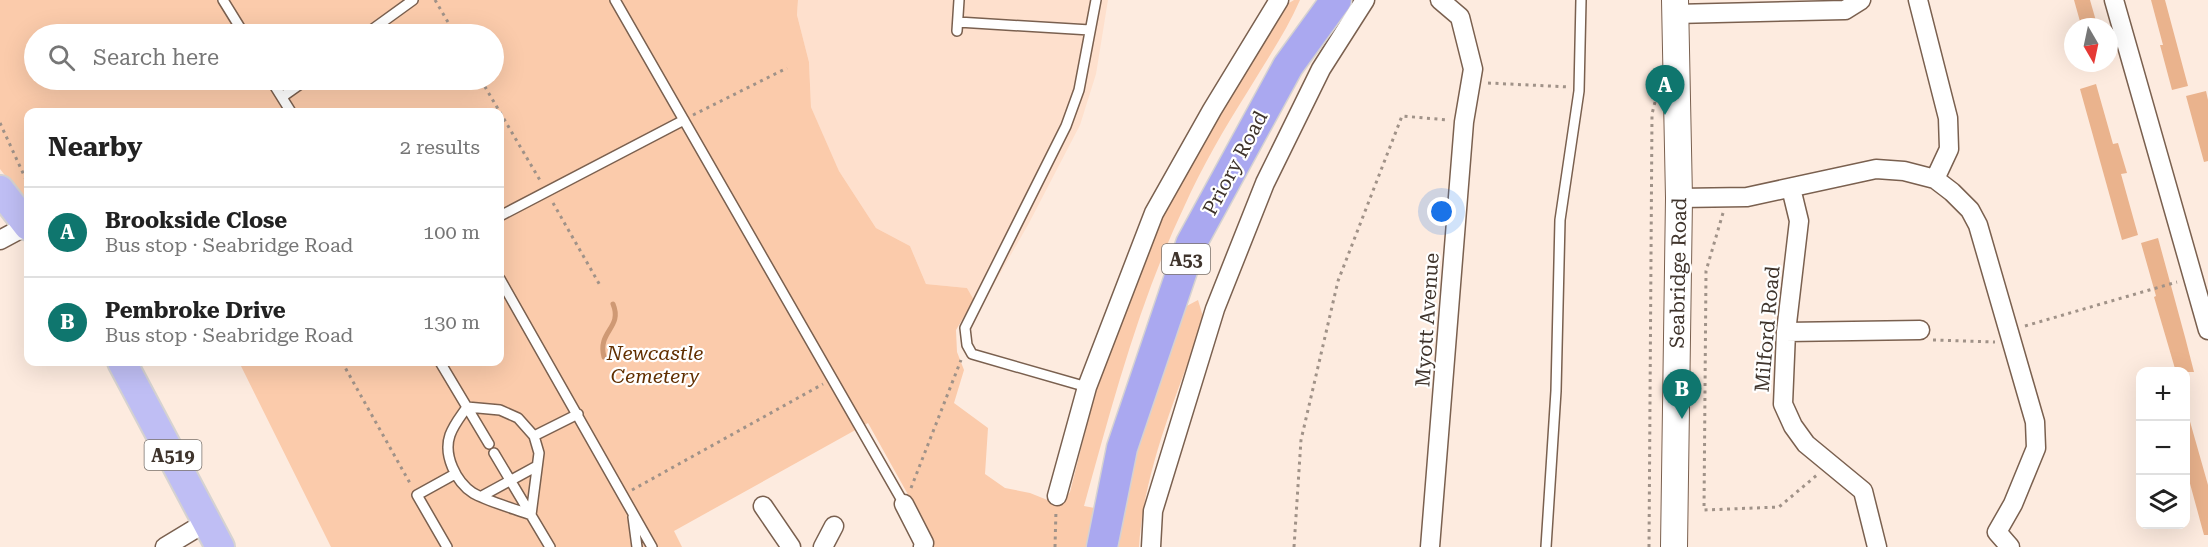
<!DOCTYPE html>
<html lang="en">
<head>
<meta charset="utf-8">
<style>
	:root { --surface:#fff; --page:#f2f2f2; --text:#222; --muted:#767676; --line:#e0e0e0; --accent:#0f766e }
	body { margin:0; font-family:"Roboto Serif",serif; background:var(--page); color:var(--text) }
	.controls { position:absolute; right:18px; bottom:18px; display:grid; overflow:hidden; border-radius:12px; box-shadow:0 6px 24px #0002 }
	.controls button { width:54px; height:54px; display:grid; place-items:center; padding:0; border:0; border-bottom:2px solid var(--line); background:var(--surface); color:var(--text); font:30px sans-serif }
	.compass { position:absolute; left:2064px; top:18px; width:54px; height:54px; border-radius:50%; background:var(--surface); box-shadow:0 6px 24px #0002; rotate:171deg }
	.you { position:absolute; left:1442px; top:212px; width:21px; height:21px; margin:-15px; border:4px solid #fff; border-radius:50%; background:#1a73e8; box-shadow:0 0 0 9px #1a73e833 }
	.badge { display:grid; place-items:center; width:39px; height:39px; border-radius:50%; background:var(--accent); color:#fff; font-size:20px; font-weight:700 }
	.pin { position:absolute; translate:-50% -50px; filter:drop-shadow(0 2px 3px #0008) }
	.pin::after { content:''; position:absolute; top:32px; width:21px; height:18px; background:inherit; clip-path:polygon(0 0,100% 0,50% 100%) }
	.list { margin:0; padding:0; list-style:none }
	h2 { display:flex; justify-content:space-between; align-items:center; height:78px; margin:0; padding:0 24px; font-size:26px }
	h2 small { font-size:20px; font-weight:400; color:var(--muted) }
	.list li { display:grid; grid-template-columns:39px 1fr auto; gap:18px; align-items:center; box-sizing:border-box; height:90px; padding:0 24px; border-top:2px solid var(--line) }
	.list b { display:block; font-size:22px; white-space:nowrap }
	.list p { margin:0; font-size:20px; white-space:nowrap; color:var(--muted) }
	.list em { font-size:20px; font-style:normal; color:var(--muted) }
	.icon { flex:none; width:33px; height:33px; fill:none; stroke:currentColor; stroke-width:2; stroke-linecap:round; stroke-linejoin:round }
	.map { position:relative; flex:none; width:2208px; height:547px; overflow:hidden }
	.search { position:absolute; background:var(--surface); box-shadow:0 6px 24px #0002; left:24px; top:24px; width:480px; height:66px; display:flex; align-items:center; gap:15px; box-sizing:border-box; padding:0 21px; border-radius:33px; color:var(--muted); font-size:22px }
	.panel { position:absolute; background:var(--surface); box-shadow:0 6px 24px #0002; left:24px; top:108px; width:480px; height:258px; border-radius:12px }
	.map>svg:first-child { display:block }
	.built { fill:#fee0cd }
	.green { fill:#fbcbab; fill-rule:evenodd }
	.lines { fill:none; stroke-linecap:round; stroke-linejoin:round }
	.stream { stroke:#cf9974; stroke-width:5 }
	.building { fill:#eab38d }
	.service-casing { stroke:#7a604f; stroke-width:12 }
	.minor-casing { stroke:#7a604f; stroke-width:21 }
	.secondary-casing { stroke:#7a604f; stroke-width:28 }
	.primary-casing { stroke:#d5d2d1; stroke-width:32 }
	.trunk-casing { stroke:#d5d2d1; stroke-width:33 }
	.path { stroke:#a09288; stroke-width:3; stroke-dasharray:3 4.5; stroke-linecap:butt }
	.service { stroke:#fff; stroke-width:9 }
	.minor { stroke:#fff; stroke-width:18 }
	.secondary { stroke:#fff; stroke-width:26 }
	.primary { stroke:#bfbef4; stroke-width:28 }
	.trunk { stroke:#aaa8f0; stroke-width:30 }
	.labels { text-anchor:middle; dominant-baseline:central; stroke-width:4.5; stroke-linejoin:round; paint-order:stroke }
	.shield { fill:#fff; stroke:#79716b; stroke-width:1.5 }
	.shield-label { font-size:18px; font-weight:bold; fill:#3f342c }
	.street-label { font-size:20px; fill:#3f342c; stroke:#fff }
	.park-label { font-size:20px; font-style:italic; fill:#612f00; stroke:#fff }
</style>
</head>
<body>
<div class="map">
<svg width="2208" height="547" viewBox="0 0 2208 547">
	<rect width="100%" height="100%" fill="#fdebdf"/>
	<path class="built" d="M798 0H1108L1096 74 1080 125 1029 223 982 305 974 300 967 288 926 284 910 246 876 228 839 171 811 107 809 62 797 15Z"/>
	<path class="green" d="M0 0H798L797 15 809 62 811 107 839 171 876 228 910 246 926 284 967 288 974 300 956 330 957 352 964 370 954 403 988 428 985 474 1005 488 1030 493 1060 505 1070 492 1094 397 1128 293 1156 228 1279 9 1294 0H1300C1286 32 1266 61 1248 91 1224 129 1202 167 1184 207 1139 302 1112 405 1084 506L1121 513 1134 445 1181 309 1198 300 1204 320C1177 394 1144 469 1139 547H932L930 534 868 423 674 531 682 547H331L239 362H500V112H28V205L0 169ZM34 34H494V80H34Z"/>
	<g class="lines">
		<path class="stream" d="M604 357C597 331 623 328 613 304"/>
	</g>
	<path class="building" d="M2074 0H2090L2096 21 2081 25Z
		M2151 0H2165L2188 86 2172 90 2160 45H2163Z
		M2096 84 2113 144 2118 143 2127 173 2121 174 2138 235 2122 240 2080 89Z
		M2206 91 2208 100V161L2204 162 2186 96Z
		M2158 238 2185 337 2194 372H2176L2154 297 2156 296 2141 243Z
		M2189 418 2208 485V535H2204L2186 469V419Z"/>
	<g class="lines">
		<defs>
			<path id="service" d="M223 0 244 34
				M615 0 904 504
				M958 22 1090 30
				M957 31 959 0
				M366 34 413 0
				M271 80 291 112
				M282 97 306 80
				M500 216 684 120
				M500 279 652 547
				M440 362 489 444
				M1087 387 972 354 967 345 965 328 1066 126 1079 90 1096 0
				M467 407 500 410 518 418 534 436 539 453 531 515C515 509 487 501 473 493 456 482 443 455 450 435 454 424 461 416 467 407Z
				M534 436 578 414
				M494 453 550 547
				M482 496 537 466
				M633 517 637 547
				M447 547 417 495 455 474
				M1546 547 1556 391 1560 220 1579 91 1581 0"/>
			<path id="minor" d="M1918 0 1948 118 1949 149 1935 179
				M2114 0 2208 330
				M1675 14 1845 10 1861 0
				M1791 188 1799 221 1786 332 1783 404 1793 426 1806 444 1863 491 1877 547
				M1679 198 1747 197 1876 169 1904 171 1935 179 1952 192 1970 210 1978 225 2035 422 2036 448 2013 504 1997 532 2010 547
				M0 240 28 225
				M1786 332 1920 330
				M1057 496 1087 387 1154 213 1212 110 1279 0
				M904 504 924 543 923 547
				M763 506 791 547
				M165 547 208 521
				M823 547 834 526
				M1151 547 1153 511 1215 309 1265 183 1321 69 1365 0
				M1430 547 1464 122 1473 69 1460 17 1440 0"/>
			<path id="secondary" d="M1674 547 1679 198 1675 0"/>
			<path id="primary" d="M0 190 28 226
				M122 362 220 547"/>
			<path id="trunk" d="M1102 547 1122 448 1191 244 1288 66 1336 0"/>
		</defs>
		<use href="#service" class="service-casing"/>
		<use href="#minor" class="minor-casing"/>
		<use href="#secondary" class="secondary-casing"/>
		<use href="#primary" class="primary-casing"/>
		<use href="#trunk" class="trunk-casing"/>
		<path class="path" d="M435 0 455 34
			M481 80 541 182
			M1488 83 1569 87
			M693 115 787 68
			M0 123 28 184
			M553 203 601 287
			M1723 213 1706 271 1704 510 1779 507 1817 475
			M2025 326 2177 282
			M1933 340 1995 342
			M342 362 411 485
			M911 488 961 360
			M632 490 823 384
			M1055 547 1056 510
			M1294 547 1301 440 1338 281 1402 116 1448 120
			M1649 547 1652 114 1655 102"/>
		<use href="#service" class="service"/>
		<use href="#minor" class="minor"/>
		<use href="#secondary" class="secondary"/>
		<use href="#primary" class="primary"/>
		<use href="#trunk" class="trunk"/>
	</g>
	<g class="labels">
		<g class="shield">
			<rect x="1162" y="244" width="48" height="30" rx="4.5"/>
			<rect x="144.5" y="440" width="57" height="30" rx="4.5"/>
		</g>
		<g class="shield-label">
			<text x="1186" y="259">A53</text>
			<text x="173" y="455">A519</text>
		</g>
		<g class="street-label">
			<text transform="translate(1235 163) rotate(-62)">Priory Road</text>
			<text transform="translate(1678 273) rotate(-89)">Seabridge Road</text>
			<text transform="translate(1427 320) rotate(-86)">Myott Avenue</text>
			<text transform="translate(1767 329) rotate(-85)">Milford Road</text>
		</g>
		<g class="park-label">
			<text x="655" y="353">Newcastle<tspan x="655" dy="23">Cemetery</tspan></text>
		</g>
	</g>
</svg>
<div class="controls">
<button>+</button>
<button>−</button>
<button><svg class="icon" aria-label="layers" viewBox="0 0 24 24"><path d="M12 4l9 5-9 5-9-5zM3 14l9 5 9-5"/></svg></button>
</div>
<svg class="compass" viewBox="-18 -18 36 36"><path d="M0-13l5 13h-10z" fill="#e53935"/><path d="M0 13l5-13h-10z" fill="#767676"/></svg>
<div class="you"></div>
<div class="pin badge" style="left:1665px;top:115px">A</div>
<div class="pin badge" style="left:1682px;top:419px">B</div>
<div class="search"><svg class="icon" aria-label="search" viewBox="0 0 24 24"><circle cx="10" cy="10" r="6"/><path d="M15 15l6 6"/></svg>Search here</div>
<section class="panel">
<h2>Nearby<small>2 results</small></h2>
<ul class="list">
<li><span class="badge">A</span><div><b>Brookside Close</b><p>Bus stop · Seabridge Road</p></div><em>100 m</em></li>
<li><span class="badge">B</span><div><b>Pembroke Drive</b><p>Bus stop · Seabridge Road</p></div><em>130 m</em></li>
</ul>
</section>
</div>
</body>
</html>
